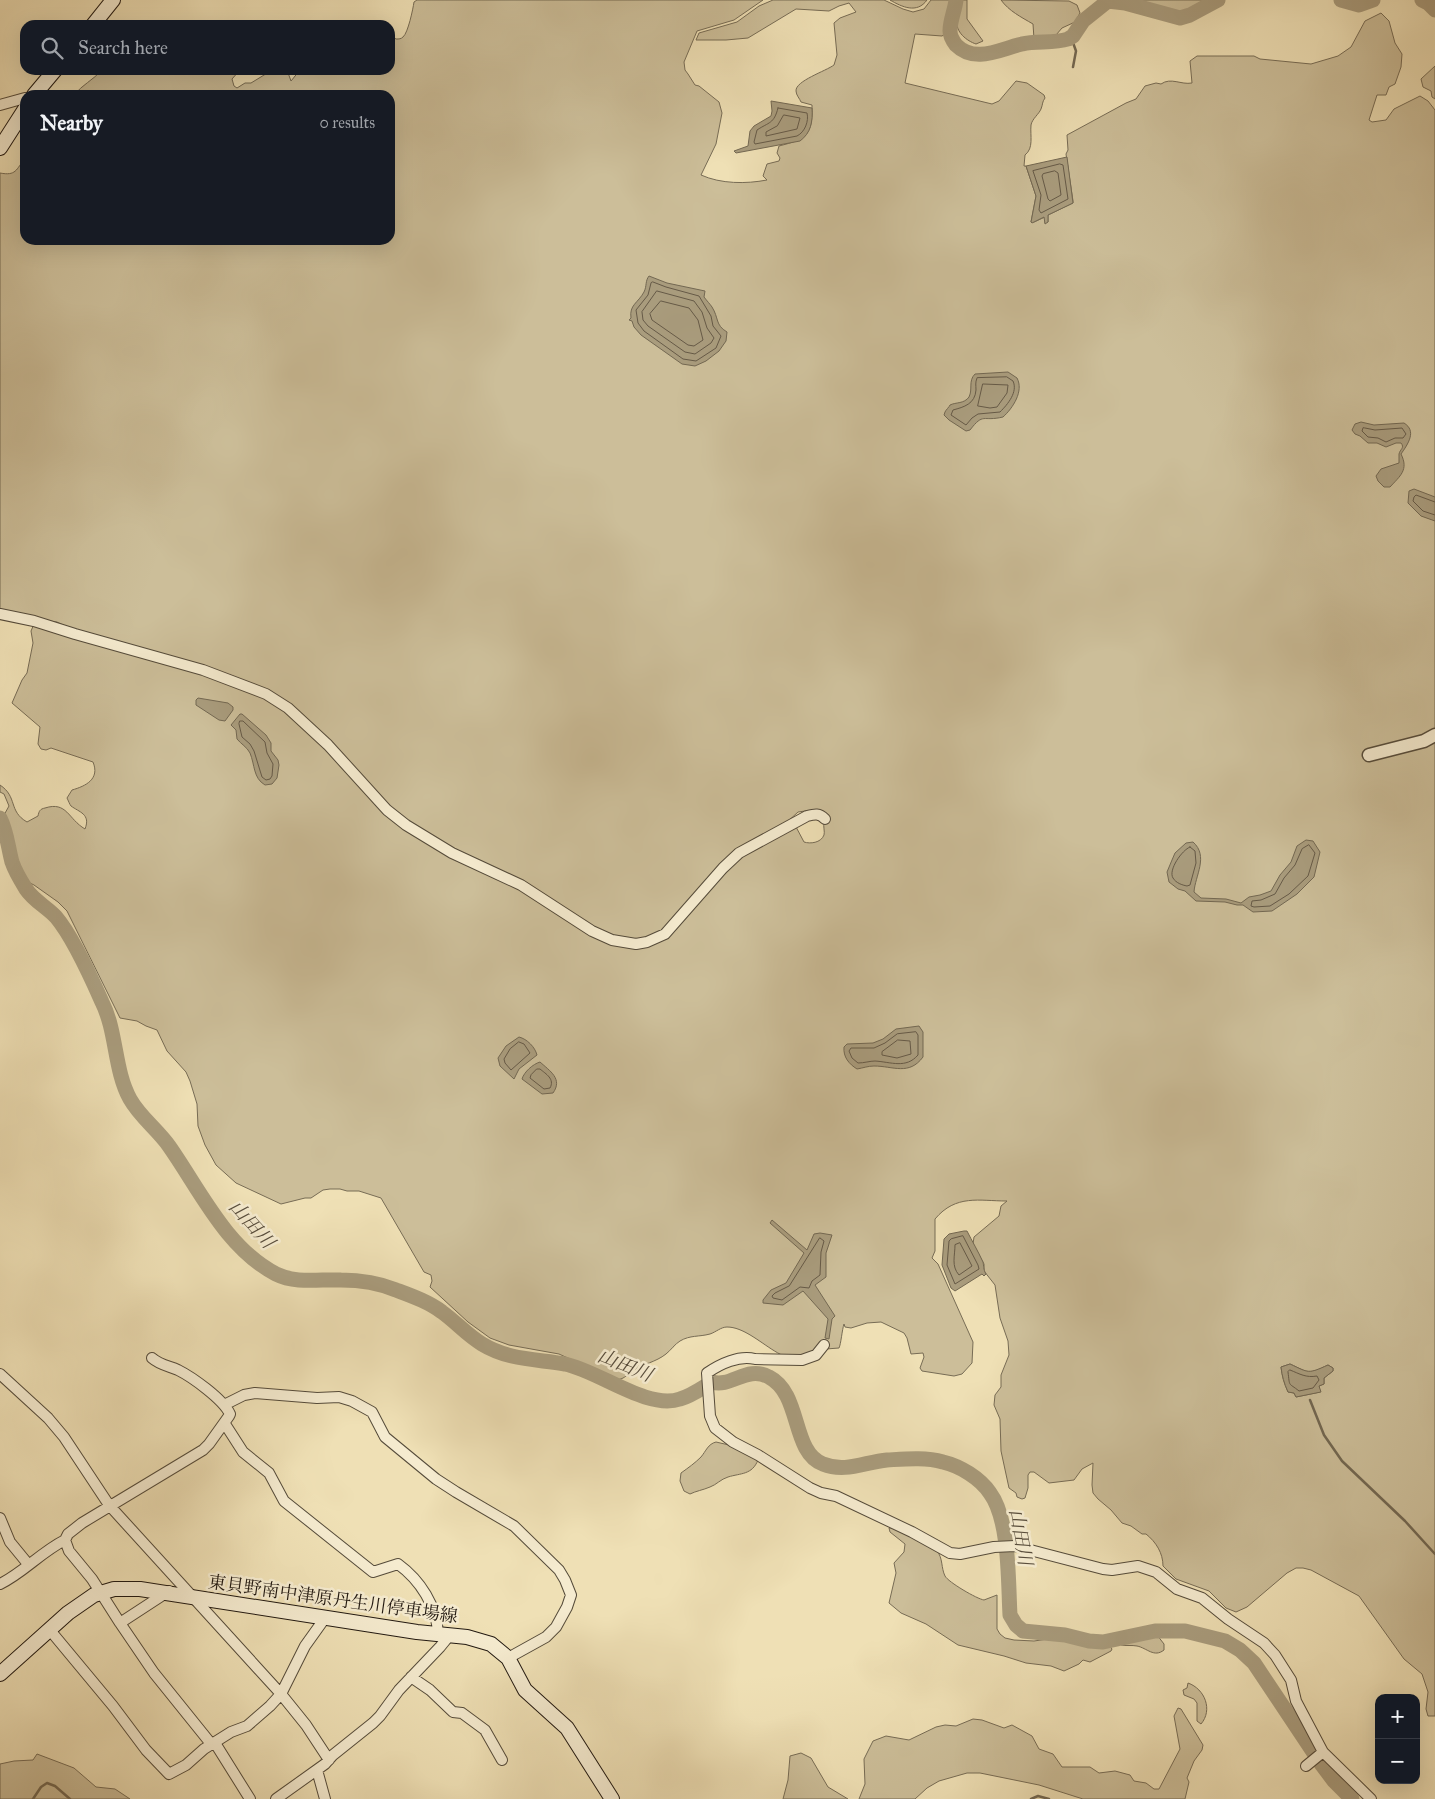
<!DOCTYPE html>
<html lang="en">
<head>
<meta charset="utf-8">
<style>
	:root { --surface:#171b24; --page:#20242c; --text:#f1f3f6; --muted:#9ea1a6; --line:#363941 }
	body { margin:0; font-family:"IM FELL Great Primer","Noto Serif JP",serif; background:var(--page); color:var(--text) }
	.controls { position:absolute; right:15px; bottom:15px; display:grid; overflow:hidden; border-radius:10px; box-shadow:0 5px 20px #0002 }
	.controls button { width:45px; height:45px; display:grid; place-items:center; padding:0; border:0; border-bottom:1px solid var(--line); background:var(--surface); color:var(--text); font:25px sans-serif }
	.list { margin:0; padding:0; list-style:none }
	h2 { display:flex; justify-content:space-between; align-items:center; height:65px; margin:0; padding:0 20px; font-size:21px }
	h2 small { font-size:16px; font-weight:400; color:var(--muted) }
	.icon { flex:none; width:28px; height:28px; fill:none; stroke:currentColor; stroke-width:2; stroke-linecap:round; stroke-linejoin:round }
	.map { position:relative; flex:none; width:1435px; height:1799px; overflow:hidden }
	.search { position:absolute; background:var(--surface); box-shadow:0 5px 20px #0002; left:20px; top:20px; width:375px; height:55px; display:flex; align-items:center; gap:12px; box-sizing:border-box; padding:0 18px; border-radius:15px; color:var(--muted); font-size:19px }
	.panel { position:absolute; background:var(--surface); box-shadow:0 5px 20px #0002; left:20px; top:90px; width:375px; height:155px; border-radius:15px }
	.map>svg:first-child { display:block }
	.green { fill:#ccbe99; stroke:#776c55; fill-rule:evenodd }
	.water { fill:#a99c7d; stroke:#736852 }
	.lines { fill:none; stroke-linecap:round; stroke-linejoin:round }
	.shore { stroke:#665a47; stroke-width:1 }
	.stream { stroke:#736852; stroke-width:2.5 }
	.river { stroke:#a99c7d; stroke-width:15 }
	.minor-casing { stroke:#554b3a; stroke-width:12 }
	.tertiary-casing { stroke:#554b3a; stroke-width:15 }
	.secondary-casing { stroke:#221911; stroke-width:16 }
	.minor { stroke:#f5ebcf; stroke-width:10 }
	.tertiary { stroke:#f5ebcf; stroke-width:12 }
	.secondary { stroke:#f5ebcf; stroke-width:14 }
	.labels { text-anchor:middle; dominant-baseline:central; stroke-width:5; stroke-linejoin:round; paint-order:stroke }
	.street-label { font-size:18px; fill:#221911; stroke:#f5ebcf }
	.water-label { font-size:19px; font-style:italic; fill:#584d3c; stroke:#f5ebcf }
</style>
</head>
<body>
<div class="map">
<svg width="1435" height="1799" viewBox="0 0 1435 1799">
	<rect width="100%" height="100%" fill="#efe0b5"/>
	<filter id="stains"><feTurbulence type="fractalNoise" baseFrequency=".004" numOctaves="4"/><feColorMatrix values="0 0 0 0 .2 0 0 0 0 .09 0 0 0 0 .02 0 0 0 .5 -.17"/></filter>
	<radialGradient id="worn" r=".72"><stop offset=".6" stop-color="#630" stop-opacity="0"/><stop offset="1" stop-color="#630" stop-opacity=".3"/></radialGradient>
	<path class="green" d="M417 0H763L734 20 697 31 684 62 685 70 688 74 695 85 699 86 719 102 722 113 716 144 701 175C721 184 746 184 767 180L763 176 767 164 779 161 780 158 777 153 779 146C806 139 813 136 812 105L801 102C800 99 796 95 796 91 795 81 826 71 834 65L837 55 834 23 840 18 856 12 849 3 839 6 829 11 796 9 748 38 726 40H696L699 33 737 22 759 6 773 0H884L903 9 913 12 924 9 931 0H954L948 32 942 36 915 34 905 83 992 104 999 101 1016 81 1027 83 1044 95 1045 98C1042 102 1043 104 1041 109 1039 114 1032 119 1031 125 1030 136 1034 148 1025 155L1024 166H1026L1036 196 1031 222H1034L1045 217V223L1048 222V215L1073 203V201L1066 154 1068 150 1067 135 1126 103 1136 99 1145 86 1156 83 1161 84C1171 77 1181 85 1192 83L1190 61 1197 56H1254L1260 59 1311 64 1338 56 1351 47 1365 21 1381 13 1389 21 1395 43 1402 54 1401 67 1395 84 1389 87 1386 95H1377L1369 120 1372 122 1386 120 1394 109 1420 96 1428 101 1435 110V1716H1428L1426 1709 1428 1692 1422 1674 1404 1659 1359 1596 1311 1570 1303 1568H1296L1287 1573 1247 1607 1236 1612 1226 1608 1209 1591 1176 1579 1163 1566C1163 1553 1156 1542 1146 1534H1142L1131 1526 1122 1523 1111 1510 1098 1499 1093 1493 1092 1485 1093 1463 1082 1469 1074 1480 1049 1483 1034 1472H1030L1028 1475V1488L1025 1498 1022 1499 1017 1497 1016 1493 1009 1488 1001 1451 1000 1419 994 1405 995 1395 1001 1387V1375L1009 1355 1008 1341 1000 1318 995 1285 984 1271V1264L973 1244 974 1237 999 1216 1001 1206 1007 1201C979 1201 956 1194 935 1219V1251L932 1258 938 1264 973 1342 972 1363 962 1374 954 1376 922 1371 920 1368 924 1357 923 1353 911 1354 907 1338 904 1333 881 1322 867 1323 851 1328 845 1327 844 1324C842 1330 841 1344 839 1348L826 1349 821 1346C791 1385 759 1327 727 1327 721 1327 716 1332 710 1334 699 1337 690 1335 680 1341 675 1344 671 1350 666 1354 656 1362 643 1364 632 1371 626 1376 624 1379 616 1380L559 1354 509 1345 490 1338 468 1322 430 1287 432 1281 431 1275 424 1272 381 1198 359 1191H347L340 1189H330L323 1190 311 1198H305L281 1204 236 1183 216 1165 205 1145 198 1126 197 1104 190 1081 186 1072 167 1051 157 1030 146 1026 137 1021 120 1018 67 911 58 902 34 885 30 883 23 887 19 883 5 842 4 815 9 806 4 794 0 792V785C18 797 8 811 27 822L38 816C39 811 40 809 45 808 67 801 68 819 85 829 91 814 79 812 71 806 70 805 68 800 67 798L72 790C86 786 100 779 93 762L51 748 46 750 41 749 38 744 40 727 12 703 22 680 27 673 33 643 31 631 34 624 118 650 186 668 183 663 75 631 57 622 34 619 0 610V173C16 176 16 170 25 158V240H390V95H74C82 85 93 80 102 70H240L232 79 234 86 237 88 245 83H251L269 72 287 70 291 81 300 70H390V35L396 39C399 39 401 39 403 37 408 33 413 9 414 2ZM246 684 267 692 289 707 330 743 389 808 407 824 451 849 522 883 589 926 614 937 635 940 649 939 658 936 674 922 721 867 737 852 785 824 798 812 805 811 823 814 827 820 824 822C823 826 825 832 824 835 821 843 810 844 804 842L795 825 741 854 725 869 679 925 667 935 657 941 638 946 619 945 599 938 548 904 513 883 437 848 404 827 386 811 327 746 296 718 284 708ZM1290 1364C1310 1373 1307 1375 1328 1365L1333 1368V1371L1324 1378V1384L1319 1386 1320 1392 1296 1397 1294 1393 1288 1392C1284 1383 1282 1376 1281 1367Z
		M890 0H927C917 14 902 7 890 0Z
		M960 0H967V19L983 41 976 44C967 41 955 32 957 20 957 13 961 8 960 0Z
		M1001 0 1069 1 1077 5 1080 13 1075 22 1062 28 1056 35 1049 38 1034 39 1033 24C1021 17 1009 11 1001 0Z
		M1121 0H1214L1182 16 1157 8Z
		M1435 66V99L1432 97 1431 91 1423 87 1421 79Z
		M716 1442 729 1445 758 1460C752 1475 741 1473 728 1477 721 1479 716 1485 710 1487 703 1490 696 1491 690 1494L684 1491 680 1481 681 1473C688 1468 695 1463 701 1457 706 1451 708 1444 716 1442Z
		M889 1528C892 1528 894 1527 897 1528 902 1529 935 1547 937 1551 943 1558 941 1568 945 1576 948 1582 977 1599 984 1600L997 1595V1629L1000 1634 1005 1638 1014 1640 1034 1641 1069 1636 1095 1644 1109 1645 1112 1649 1111 1651 1090 1662 1083 1660 1079 1664 1064 1671 1051 1666 1026 1663 1004 1656 958 1645 926 1624 901 1613 889 1603 896 1573 894 1563 904 1552 905 1544 890 1532Z
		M1151 1634 1157 1635 1164 1644V1650C1154 1658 1147 1648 1137 1646 1132 1645 1126 1646 1121 1645L1118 1642Z
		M1188 1683C1205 1689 1213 1710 1201 1724L1197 1721V1703L1194 1699 1184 1695 1183 1690 1187 1688Z
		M1178 1708 1181 1709 1203 1745 1202 1750 1194 1761 1187 1778 1189 1782 1185 1799H1083L1039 1785 980 1773H967L939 1781 927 1788 915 1799H859L865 1784 864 1759 873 1741 886 1736 909 1740 936 1727 945 1725 956 1726 973 1719 982 1720 1004 1728 1012 1725 1032 1736 1039 1749 1053 1754 1062 1767H1090L1099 1773 1115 1771 1130 1775 1134 1781 1146 1783 1154 1789H1159L1180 1749 1174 1716Z
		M801 1753 811 1758 828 1787 848 1799H783L788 1780 790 1756Z
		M37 1754 74 1768 96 1787 115 1789 130 1799H0V1764L14 1761 33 1760Z"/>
	<path class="water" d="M771 101 812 108C813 121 811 133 800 141L736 153 734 151 748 146 750 131 754 126 771 116 772 111Z
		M1067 157 1073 203 1048 215V222L1045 224 1044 217 1032 223 1031 222 1036 196 1026 166Z
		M649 276 667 283 705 291 704 297C707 301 710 304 712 307 719 318 715 325 727 332L726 341 719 351 706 361 695 366 682 364 641 335 634 327 632 321 629 320 631 318C629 305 638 303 644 292 647 286 645 281 649 276Z
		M1008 372 1017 378C1024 391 1013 408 1003 417 982 422 984 412 970 430L966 431 949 420 944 415 945 412C945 411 950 406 950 405 956 402 964 404 969 397 973 389 968 381 975 374Z
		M1361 422 1374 425 1404 423C1417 431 1408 444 1401 454 1409 470 1400 476 1390 487H1384L1378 481 1376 476 1381 469 1399 463C1399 460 1399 457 1399 454 1400 449 1405 448 1401 443H1396L1386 447 1377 443H1368L1360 436 1355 434 1352 430 1355 424Z
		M1414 489 1435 497V521L1421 516 1408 503 1409 491Z
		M198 698 228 703 233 707V710L225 721 219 720 196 705V700Z
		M240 714H242L266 735 271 743V751L278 760 279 765 277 778 272 784 265 785C253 778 255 765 250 753 247 747 241 744 237 739L236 730 231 725Z
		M1306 840 1313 841 1320 852 1314 877 1297 894 1272 911 1253 912 1243 905H1237L1225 902 1196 901 1185 891 1178 889 1169 882 1167 872 1172 860 1175 853 1186 843 1193 842C1209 856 1195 876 1194 892L1201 898 1226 899 1241 903 1249 897 1260 895 1271 891 1280 875 1291 862 1297 846Z
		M919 1026 923 1032V1057C909 1076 893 1066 874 1066 868 1066 863 1068 857 1069 849 1064 843 1057 844 1047L847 1044 873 1043 883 1039 896 1029Z
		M519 1037C527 1039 535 1047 537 1055L519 1069 514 1079 500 1066 498 1058 506 1046Z
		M540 1062C550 1071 563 1079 553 1093L542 1094 522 1079C524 1072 533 1064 540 1062Z
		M772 1220 807 1250 814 1234 820 1233 832 1235 826 1253V1277L815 1285 835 1316 832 1319 829 1339 825 1338 828 1319 803 1291 783 1305 763 1303V1300L771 1290 786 1283 804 1253 770 1223Z
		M964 1231H967C972 1241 978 1251 983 1262 984 1266 983 1269 986 1274L984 1276 982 1274 955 1291 951 1288 942 1265 944 1239 949 1234Z
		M1290 1364C1309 1373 1308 1374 1328 1365L1333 1368V1371L1324 1378V1384L1319 1386 1321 1392 1296 1397 1294 1393 1288 1392C1284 1383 1282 1376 1281 1367Z"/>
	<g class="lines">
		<path class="shore" d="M778 108 807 113C809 121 805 132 797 136L755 144 754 142 757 130C769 122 774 124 778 108Z
			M784 115 800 118 797 129 766 136V132L777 126Z
			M1060 164 1063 165 1068 199 1041 213 1039 210 1041 195 1033 171Z
			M1055 171 1058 173 1061 195 1050 201 1048 199 1042 176 1043 174Z
			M653 282 666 287 699 296 711 316 713 326 721 336 716 348 696 361 683 359 644 331 638 323 636 310 648 295 651 283Z
			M657 291 694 301 702 312 707 328 714 338 711 343 695 354 685 352 648 326 643 320 642 312Z
			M661 301 689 308 698 320 703 340 694 346 688 345 652 320 650 314Z
			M1007 377 1013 381C1018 392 1008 404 1000 412L978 414 972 418 966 425 951 415 953 410C964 407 975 404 976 390 976 385 975 383 977 378Z
			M983 384 1008 385 1007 393 997 407 990 408 978 406Z
			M1365 428 1375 430 1402 428 1406 434 1403 438H1395L1386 442 1378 438 1368 437 1362 431 1363 428Z
			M1435 502 1416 495 1414 497 1413 501 1423 511 1435 515
			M240 721H243L265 742 267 753 273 764 272 776 270 779 266 780 262 777 254 751 250 744 242 737 239 724Z
			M1309 845 1315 853 1308 876 1289 894 1270 906 1254 907 1251 906 1252 901 1261 900 1275 894 1284 878 1295 865 1302 849Z
			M1190 847 1195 851 1196 863 1190 885 1187 886C1182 885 1176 883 1173 878 1168 870 1182 850 1190 847Z
			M916 1032 918 1035V1055C906 1069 891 1062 875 1061 870 1061 864 1063 858 1063L852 1058 849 1051 851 1048H874L885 1043 897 1034Z
			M898 1040 910 1041 911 1054 897 1058 882 1055V1052Z
			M519 1042 524 1044 530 1053 511 1070 505 1063 504 1059 510 1049Z
			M537 1069H540C546 1074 555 1079 550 1088L544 1089 530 1078 531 1075Z
			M963 1236 978 1265 979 1269 955 1284 947 1265 949 1241 951 1239Z
			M820 1238 824 1241 821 1252 820 1275 812 1281 809 1288 800 1287 782 1300 773 1298 772 1296 775 1293 789 1286Z
			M960 1243 972 1266 959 1275C951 1266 955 1256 955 1245Z
			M1290 1370C1300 1374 1306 1378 1317 1376L1319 1380 1313 1388 1299 1391C1288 1382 1290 1388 1288 1372Z"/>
		<path class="stream" d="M1071 37 1076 51 1073 67
			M1310 1400 1324 1435 1342 1461 1405 1521 1435 1554
			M33 1799 41 1787 47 1783 55 1786 70 1799
			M1031 1799 1038 1796 1049 1799"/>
		<path class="river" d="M956 0C955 10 950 20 950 31 950 36 953 41 956 45 975 64 1000 49 1022 44 1036 40 1053 44 1068 39L1073 36 1083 21 1108 1 1125 3 1180 18 1190 15 1218 0
			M1341 0 1359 5 1373 0
			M1422 0 1428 3 1435 10
			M0 818C7 832 8 847 12 862 15 871 21 881 26 889 34 901 47 907 56 917 73 937 91 977 102 1002 117 1032 114 1070 130 1099 140 1117 158 1130 169 1146 200 1190 226 1248 276 1274 296 1284 320 1279 341 1280 360 1280 379 1283 396 1290 412 1296 429 1302 442 1312 456 1322 467 1335 482 1344 508 1360 536 1359 565 1364 599 1371 647 1410 680 1399 691 1396 702 1388 712 1382 731 1388 747 1365 769 1377 802 1394 791 1452 823 1464 845 1473 865 1462 887 1460 905 1459 925 1457 943 1462 960 1466 980 1478 990 1493 1010 1520 1008 1582 1010 1615L1016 1625 1023 1631 1065 1635 1089 1641 1103 1642 1155 1631H1185L1225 1641 1240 1650 1254 1663 1322 1765 1334 1781 1352 1799"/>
		<defs>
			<path id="minor" d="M0 105 25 98
				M0 614 34 621 75 634 203 670 266 694 288 708 328 745 387 810 406 825 452 853 521 885 592 931 612 940 636 944 647 942 665 934 723 868 739 853 807 816C815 814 819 813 825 819
				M824 1345 816 1355 802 1360 755 1359C739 1355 720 1364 707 1373L710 1416 715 1428 733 1442 758 1455 810 1488 821 1493 836 1496 912 1532 950 1553 960 1554 994 1547 1015 1546 1103 1569 1112 1570 1138 1566 1156 1572 1177 1589 1202 1598 1228 1619 1264 1643 1275 1655 1291 1680 1296 1701 1323 1752 1371 1799
				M152 1358C160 1365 169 1366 178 1370 192 1377 223 1399 230 1414L229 1416 209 1444 203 1450 82 1523 68 1534 65 1540 69 1551 92 1579 120 1623 154 1673 212 1745
				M0 1374 48 1418 64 1437 109 1505 281 1694 306 1725 329 1760
				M224 1405 244 1395 255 1393 317 1398 339 1397 352 1401 372 1412 385 1437 436 1479 456 1492 514 1526 559 1570 565 1580 571 1595 567 1607 556 1627 546 1637 508 1658
				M225 1424 243 1452 269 1473 284 1501 373 1572 398 1564C420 1580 437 1606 438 1634
				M0 1518 10 1542 28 1564
				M0 1584C23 1573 41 1552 65 1540
				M120 1623 169 1591
				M49 1629 113 1706 146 1750 169 1774 186 1765 204 1749 231 1732 247 1726 270 1706 281 1694 305 1646 325 1618
				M411 1677 430 1690 453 1712 462 1713 485 1730 502 1760
				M215 1743 250 1799
				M1306 1766 1323 1752
				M317 1770 325 1799
				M276 1799 325 1764 333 1755 373 1723 380 1716 399 1690 440 1647 449 1636"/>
			<path id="tertiary" d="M1369 755 1424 741 1435 735"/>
			<path id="secondary" d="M93 25 113 0
				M34 95 55 70
				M0 148 25 109
				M0 1674 68 1613 94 1595 114 1589H140L417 1632 467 1637 491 1644 508 1658 525 1690 567 1728 612 1799"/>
		</defs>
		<use href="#minor" class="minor-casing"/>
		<use href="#tertiary" class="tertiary-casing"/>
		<use href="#secondary" class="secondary-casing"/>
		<use href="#minor" class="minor"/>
		<use href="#tertiary" class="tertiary"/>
		<use href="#secondary" class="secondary"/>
	</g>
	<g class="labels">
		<g class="street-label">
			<text transform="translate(333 1599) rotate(8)">東貝野南中津原丹生川停車場線</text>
		</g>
		<g class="water-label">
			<text transform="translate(252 1224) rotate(48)">山田川</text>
			<text transform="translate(625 1365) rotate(22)">山田川</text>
			<text transform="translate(1021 1537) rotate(80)">山田川</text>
		</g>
	</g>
	<rect width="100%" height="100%" filter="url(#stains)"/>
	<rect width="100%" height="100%" fill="url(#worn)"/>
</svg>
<div class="controls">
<button>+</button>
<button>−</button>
</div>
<div class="search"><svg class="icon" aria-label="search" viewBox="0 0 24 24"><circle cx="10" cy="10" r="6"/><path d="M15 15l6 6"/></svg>Search here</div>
<section class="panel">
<h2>Nearby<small>0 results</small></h2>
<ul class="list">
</ul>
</section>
</div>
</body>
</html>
